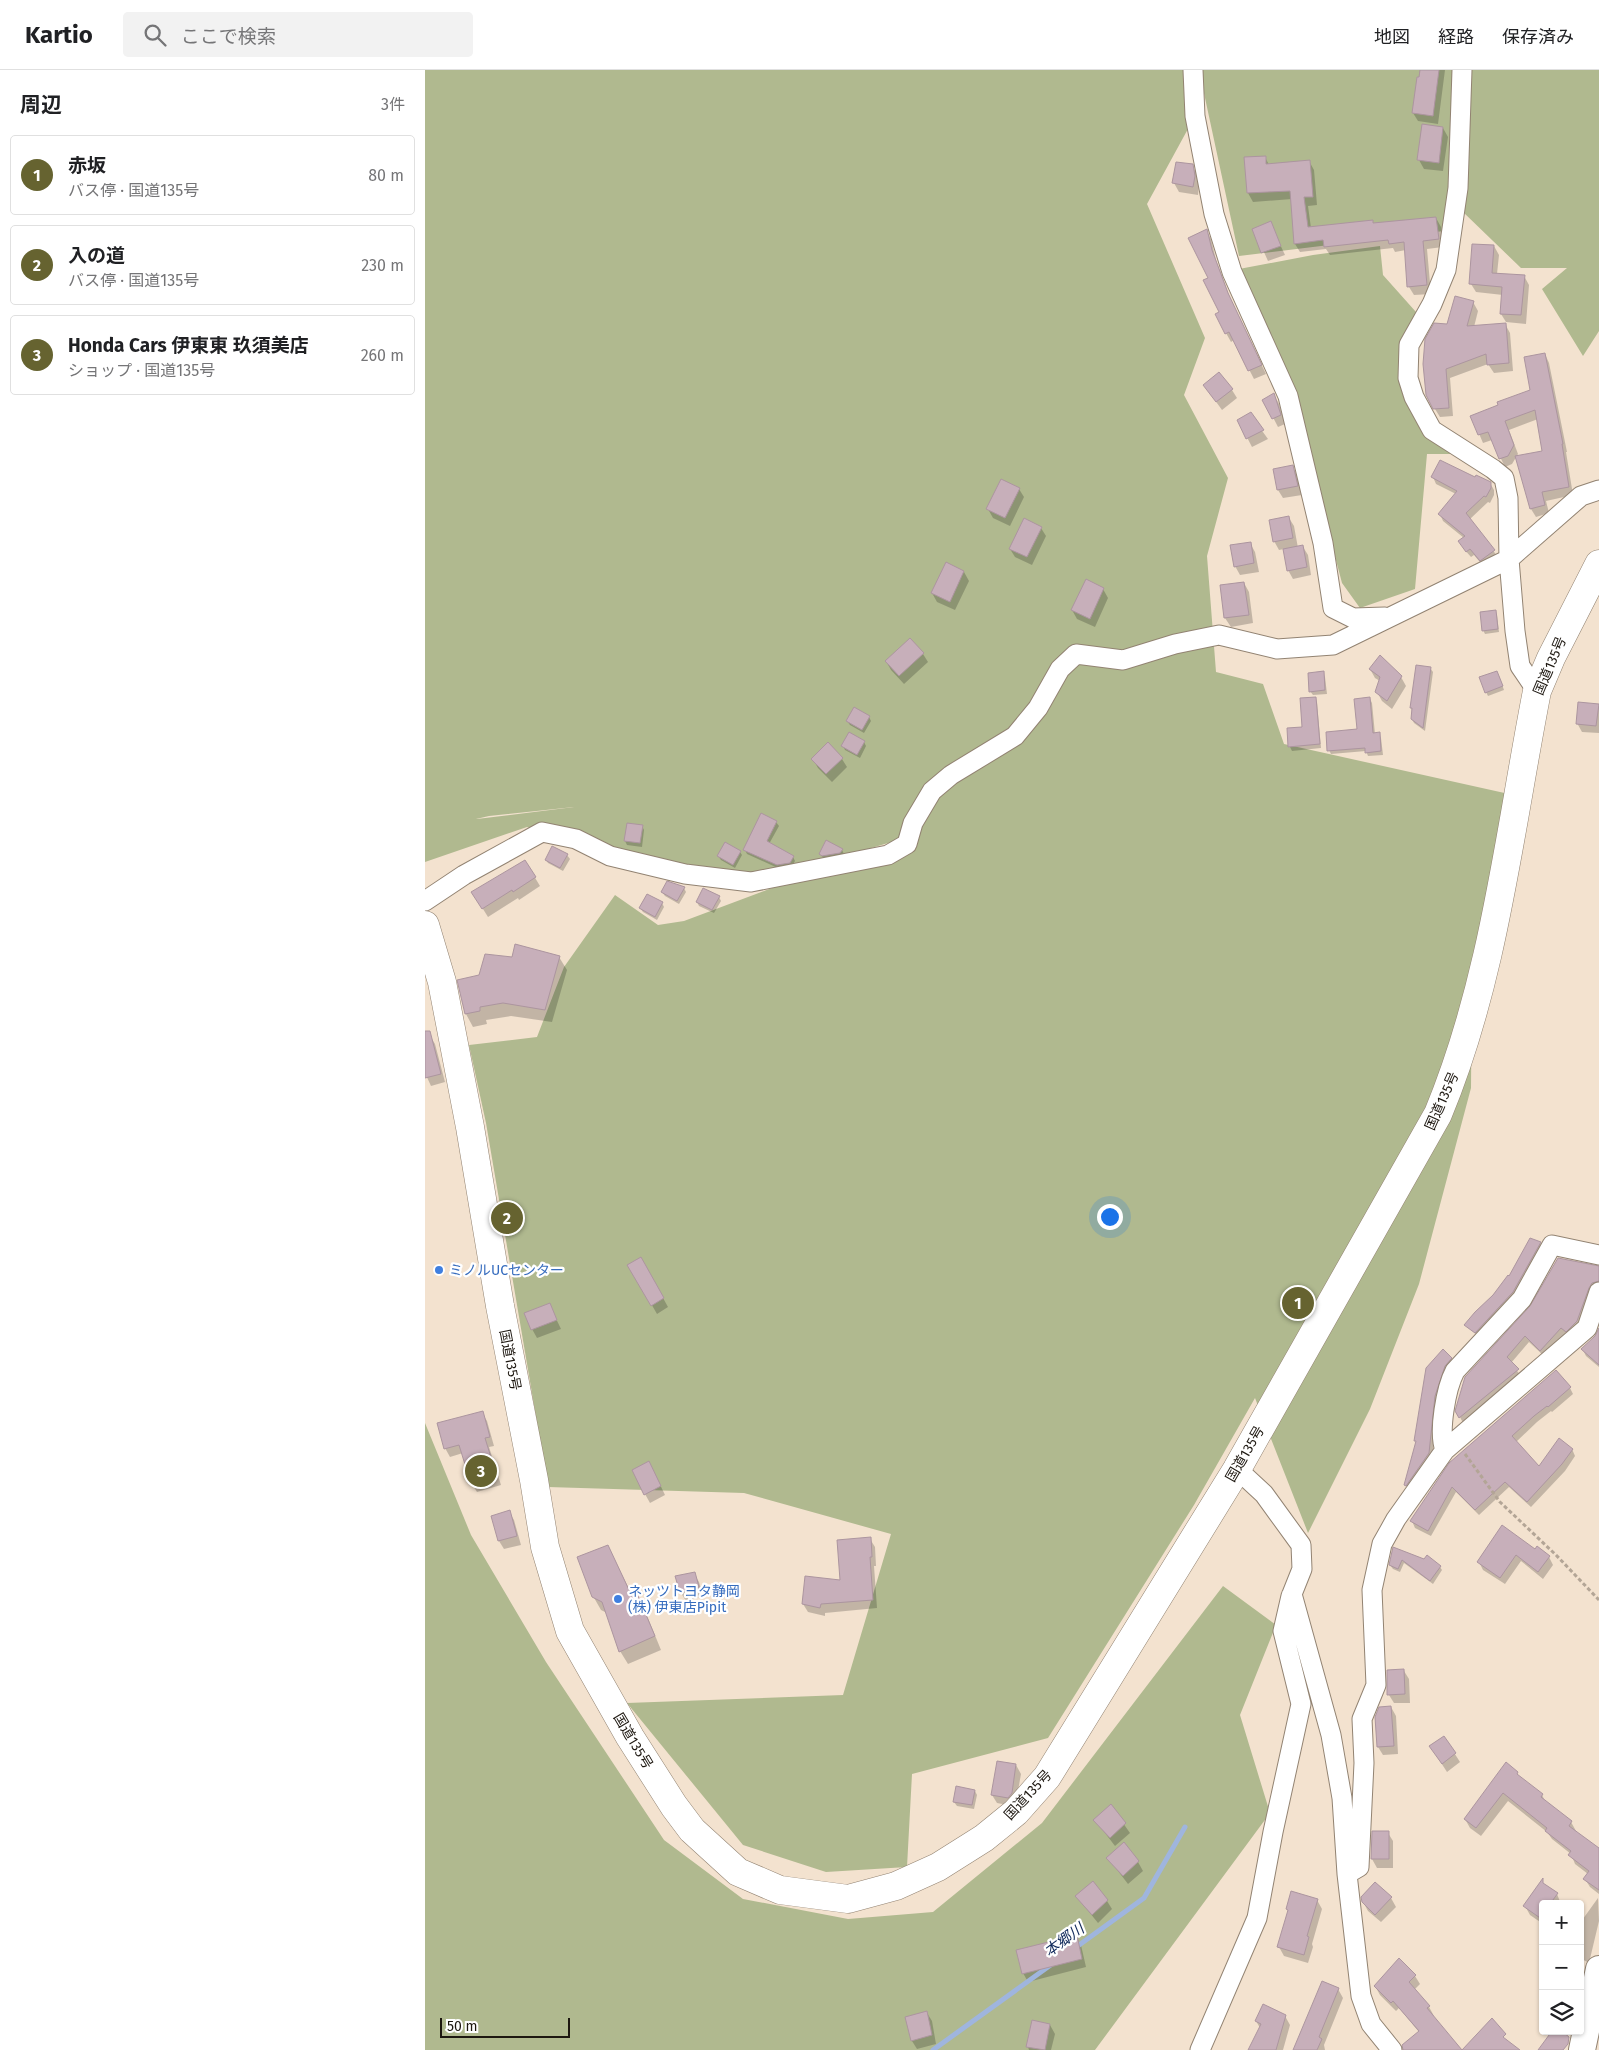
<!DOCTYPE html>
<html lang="ja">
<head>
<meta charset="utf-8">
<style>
	:root { --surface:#fff; --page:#f2f2f2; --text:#202124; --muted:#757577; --line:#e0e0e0; --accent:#666330 }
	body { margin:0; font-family:"Fira Sans","Noto Sans JP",sans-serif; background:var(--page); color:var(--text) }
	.controls { position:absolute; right:15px; bottom:15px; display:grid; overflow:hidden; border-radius:5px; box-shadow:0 1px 4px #0004 }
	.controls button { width:45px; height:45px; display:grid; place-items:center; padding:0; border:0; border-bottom:1px solid var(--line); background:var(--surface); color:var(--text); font:25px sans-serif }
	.scale { position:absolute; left:15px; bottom:12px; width:130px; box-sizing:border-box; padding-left:5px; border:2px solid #1d1710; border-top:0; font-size:14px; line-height:18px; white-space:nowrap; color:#1d1710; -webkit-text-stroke:4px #fff; paint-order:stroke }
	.you { position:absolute; left:684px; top:1146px; width:18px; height:18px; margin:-12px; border:4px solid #fff; border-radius:50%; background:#1a73e8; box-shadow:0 0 0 8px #1a73e833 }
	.badge { display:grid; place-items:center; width:32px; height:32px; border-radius:50%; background:var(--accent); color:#fff; font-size:16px; font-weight:700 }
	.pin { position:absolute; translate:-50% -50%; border:2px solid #fff; box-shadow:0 1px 5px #0006 }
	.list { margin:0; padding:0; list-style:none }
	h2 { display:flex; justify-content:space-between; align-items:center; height:65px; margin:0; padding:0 20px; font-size:21px }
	h2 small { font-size:16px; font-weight:400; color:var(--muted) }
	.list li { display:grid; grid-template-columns:32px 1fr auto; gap:15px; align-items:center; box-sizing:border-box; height:80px; margin:0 10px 10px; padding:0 10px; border:1px solid var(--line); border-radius:5px }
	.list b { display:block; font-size:19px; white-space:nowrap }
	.list p { margin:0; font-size:16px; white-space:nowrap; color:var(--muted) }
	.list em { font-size:16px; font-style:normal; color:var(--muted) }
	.icon { flex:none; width:28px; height:28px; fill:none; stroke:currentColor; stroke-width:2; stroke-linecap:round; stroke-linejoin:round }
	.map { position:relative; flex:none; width:1174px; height:1980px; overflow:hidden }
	header { display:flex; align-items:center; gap:30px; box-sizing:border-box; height:70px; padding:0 25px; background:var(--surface); border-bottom:1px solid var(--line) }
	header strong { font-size:24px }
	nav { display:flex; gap:28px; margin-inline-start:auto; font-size:18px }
	.search { width:350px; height:45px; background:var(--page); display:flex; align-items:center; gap:12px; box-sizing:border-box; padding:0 18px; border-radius:5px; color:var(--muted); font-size:19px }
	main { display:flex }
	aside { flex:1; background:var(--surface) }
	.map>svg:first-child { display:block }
	.green { fill:#b0b98f; fill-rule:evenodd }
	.shadow { fill:#0003 }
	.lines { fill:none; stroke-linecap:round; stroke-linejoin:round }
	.stream { stroke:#9fb5de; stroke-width:5 }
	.building { fill:#c7afba; stroke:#ac959f }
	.street-casing { stroke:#928372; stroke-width:21 }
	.secondary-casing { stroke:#928372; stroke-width:28 }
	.highway-casing { stroke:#928372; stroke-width:29 }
	.path { stroke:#b3a596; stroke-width:3; stroke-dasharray:4 2.5; stroke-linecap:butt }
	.street { stroke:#fff; stroke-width:19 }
	.secondary { stroke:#fff; stroke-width:26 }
	.highway { stroke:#fff; stroke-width:28 }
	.shop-dot { fill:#3f7fe0; stroke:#fff; stroke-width:2 }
	.labels { text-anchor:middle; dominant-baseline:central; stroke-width:4.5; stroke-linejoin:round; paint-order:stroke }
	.street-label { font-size:14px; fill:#1d1710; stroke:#fff }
	.shop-label { font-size:14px; fill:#366cbe; stroke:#fff; text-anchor:start }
	.water-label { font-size:15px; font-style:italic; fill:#10295a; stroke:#fff }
</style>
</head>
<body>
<header>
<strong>Kartio</strong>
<div class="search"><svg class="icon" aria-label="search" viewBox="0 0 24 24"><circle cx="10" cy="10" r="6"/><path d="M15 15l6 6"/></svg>ここで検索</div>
<nav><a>地図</a><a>経路</a><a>保存済み</a></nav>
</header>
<main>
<aside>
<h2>周辺<small>3件</small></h2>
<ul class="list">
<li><span class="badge">1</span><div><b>赤坂</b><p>バス停 · 国道135号</p></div><em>80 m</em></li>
<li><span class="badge">2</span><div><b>入の道</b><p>バス停 · 国道135号</p></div><em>230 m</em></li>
<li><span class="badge">3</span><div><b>Honda Cars 伊東東 玖須美店</b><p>ショップ · 国道135号</p></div><em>260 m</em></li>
</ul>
</aside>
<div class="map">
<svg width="1174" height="1980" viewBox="0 0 1174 1980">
	<rect width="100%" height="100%" fill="#f3e2cf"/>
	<path class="green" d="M0 0H768L770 46 722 134 780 268 759 325 803 408 782 486 791 602 838 614 859 674 1084 724 1047 893 1046 1018 994 1214 945 1339 883 1463 830 1328 769 1435 623 1668 487 1704 482 1797 401 1802 318 1775 202 1633 418 1625 466 1464 319 1423 123 1417 61 1053 44 975 112 967 139 897 190 825 233 855 259 851 347 818 424 793 473 770 413 788 335 803 234 798 165 782 102 757 0 792ZM149 737 52 749H51L64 746Z
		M774 0H1174V261L1158 286 1117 219 1142 198H1096L1038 142 1027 160 814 186Z
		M955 176 958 205 991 242 984 283 1007 360 1029 384H1002L990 519 935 538 917 513 888 402 814 199 888 185Z
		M0 1353 46 1465 121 1592 239 1770 318 1829 423 1849 508 1842 617 1753 798 1516 851 1555 815 1645 845 1743 670 1980H0Z"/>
	<path class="shadow" d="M995 0H1020L1013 54 993 51 988 43Z
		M1018 58 1023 67 1018 101 999 99 994 90Z
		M840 87 844 95 884 91 889 100 892 135 883 136 886 158 947 151 949 155 1011 148 1016 157 1018 177 1002 179 1006 224 989 225 984 217 981 180 970 182 968 178 905 185 901 179 875 182 870 174 867 129 828 132 823 123 820 89Z
		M767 96 772 104 774 115 773 125 754 122 749 113Z
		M845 153 860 185 843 191 829 160Z
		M781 160 786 169 791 190 807 233 841 304 829 309 809 270 806 272 801 263 784 209Z
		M1069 176 1074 185 1072 204 1099 206 1104 215 1101 254 1081 252 1076 244 1078 225 1051 222 1046 214Z
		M1048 232 1053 241 1049 257 1080 254 1085 263 1088 301 1069 303 1063 294 1025 308 1028 346 1015 347 1010 339 1023 255Z
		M1120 284 1124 293 1142 382H1141L1148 425 1121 431 1124 443 1111 447 1106 439 1092 387 1119 382 1113 349 1084 360 1093 384 1087 394 1080 397 1067 370 1058 373 1047 347 1106 321Z
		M779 315 807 320 812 328 797 340Z
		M849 325 854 334 860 354 853 357 839 330Z
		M825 344 843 369 827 377 813 350Z
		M867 396 872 405 877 425 858 428 853 420Z
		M1008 407 1051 409 1065 413 1069 420V425L1065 433 1063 432 1044 450 1073 487 1059 497 1049 485 1046 487 1038 478 1039 468 1018 451 1015 444 1031 424 1011 414Z
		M594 419 599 427 585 456 568 448 563 439Z
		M864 448 869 456 873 478 878 477 883 485 886 505 868 509 863 500 859 479 854 480 849 471Z
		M616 458 621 466 607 495 590 487 585 479Z
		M825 473 830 482 834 502 815 505 810 496Z
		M521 494 539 502 544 511 530 540 512 532 507 523Z
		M819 513 824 522 828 553 806 557 800 548 796 516Z
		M678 519 683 528 670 557 652 549 647 540Z
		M1070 541 1072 545 1074 562 1060 564 1058 560Z
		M498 584 503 592 479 614 466 600 461 591Z
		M1005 598 1008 602 1000 661 989 653 987 649 988 642 986 638Z
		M945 599 976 607 981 616 967 639 957 631 952 622 955 611 950 608Z
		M898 603 900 607 902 624 888 625 885 621Z
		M1074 606 1079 620 1063 626 1061 622Z
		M890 628 892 632 896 678 867 681 865 677 878 658Z
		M945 629 947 633 950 664H954L956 668 958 685 943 686 941 681 906 684 904 680 933 660Z
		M1154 633 1174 636V663L1157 662 1152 653Z
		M444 647 446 651 439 663 425 655 422 651Z
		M439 672 441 676 435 688 420 680 418 676Z
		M388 689H417L422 697 407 712 393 698Z
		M351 752 354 756 344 774 368 787 370 791 367 796 355 799 322 784 320 780Z
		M217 756 219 760 217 777 202 775 200 771Z
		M417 780 419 784 417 787 400 790 395 784Z
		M315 782 317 785 310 798 296 790 293 786Z
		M142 785 145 789 138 801 123 793 121 790Z
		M100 791 115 816 94 830 93 828 63 847 53 831Z
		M259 818 261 822 254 834 240 826 237 822Z
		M294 827 296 831 289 843 274 836 272 832Z
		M237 833 239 837 232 850 218 842 215 838Z
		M134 887 142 900 127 952 86 946 61 950 62 954 48 957 41 944 55 906 88 888Z
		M5 966 10 974 20 1012 6 1016 0 1003V967Z
		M1115 1173 1117 1177 1090 1226 1053 1266 1041 1255Z
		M216 1188 243 1237 232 1244 204 1195Z
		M1174 1197V1218L1155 1258 1145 1267 1140 1264 1119 1286 1104 1272 1086 1293 1096 1306 1038 1353 1032 1341 1041 1308Z
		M124 1234 136 1259 112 1268 107 1259Z
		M1174 1261V1297L1161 1286 1158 1280Z
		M1026 1288 1030 1296 1011 1347 1007 1391 985 1422 981 1415 992 1373 990 1370 1002 1298Z
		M1145 1318 1148 1324 1127 1342 1126 1341 1112 1352 1091 1372 1114 1398 1147 1379 1150 1386 1140 1401 1106 1437 1084 1417 1054 1445 1031 1422 1006 1466 990 1458 987 1451 1025 1394Z
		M57 1343 62 1351 69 1376 64 1377 76 1415 52 1422 47 1414 38 1383 25 1387 20 1378Z
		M229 1402 240 1425 225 1433 220 1424Z
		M84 1442 89 1450 96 1475 79 1479 74 1471 68 1446Z
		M445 1469 450 1477 451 1496H449L452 1538 400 1543V1546L383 1542 378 1534 416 1511Z
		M183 1476 206 1523 210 1522 218 1536 236 1580 203 1594 195 1581 182 1543 176 1540 168 1526Z
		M1113 1478 1124 1487 1128 1495 1118 1509 1096 1491 1080 1514 1058 1500 1054 1492 1110 1481Z
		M969 1479 1015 1497 1017 1500 1008 1514 979 1493 975 1502 968 1499 965 1495Z
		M269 1504 274 1512 278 1526 261 1531 256 1523 251 1507Z
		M979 1601 984 1609 985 1633H969L964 1625Z
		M966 1637 971 1646 973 1684 958 1685 953 1677Z
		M1019 1667 1035 1692 1022 1702 1011 1685Z
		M591 1695 596 1704 591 1732 588 1736 572 1733 567 1725Z
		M1092 1703 1095 1708 1117 1725 1121 1733 1146 1752 1151 1761 1150 1762 1174 1784V1824L1165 1817 1160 1809 1163 1804 1150 1794 1146 1784 1127 1769 1122 1762 1083 1731 1056 1766 1045 1758 1040 1749Z
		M550 1721 552 1725 549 1739 532 1736 529 1732Z
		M686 1736 705 1763 690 1776 670 1750Z
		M963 1763 968 1771V1798H952L947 1789Z
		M683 1788 713 1792 718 1801 703 1814Z
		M1132 1824 1136 1834H1118V1854L1105 1845 1100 1836Z
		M652 1827 682 1831 687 1839 673 1853Z
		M966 1828 971 1837 956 1852 943 1841 938 1832Z
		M1173 1828 1174 1851 1164 1893 1155 1888V1853Z
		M892 1830 897 1839 887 1874 888 1877 883 1893 859 1886 854 1877Z
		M651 1866 656 1875 661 1897 603 1912 598 1903Z
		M990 1906 995 1914 989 1920 1004 1937 1009 1946 1008 1947 1035 1980H985L994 1962 974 1938 971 1941 955 1925 950 1916Z
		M913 1919 918 1928 899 1975 900 1980H869Z
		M502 1943 507 1951 511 1974 492 1979 487 1971 481 1948Z
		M860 1946 865 1955 858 1980H825L835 1958 831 1951Z
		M625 1955 630 1964 626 1980H604L603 1977Z"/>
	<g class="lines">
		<path class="stream" d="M650 1878 719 1828 760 1757
			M508 1980 627 1894"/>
	</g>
	<path class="building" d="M995 0H1014L1008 46 987 43 992 7H994Z
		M997 54 1018 57 1014 93 992 90Z
		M841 86V94L885 90 888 127H879L883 157 948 150V153L1011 147 1014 169 998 171 1002 215 982 217 979 172 964 174 963 170 899 177 898 170 869 174 865 121 822 123 819 87Z
		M751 92 768 94 770 106 768 117 747 113Z
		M846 151 856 176 836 183 827 159Z
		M782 159 787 180 803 223 837 295 823 301 804 262 800 264 790 244 794 242 778 210 783 208 763 168Z
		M1047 174 1069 175 1067 203 1100 205 1096 245 1075 244 1077 217 1044 214Z
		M1030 226 1049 231 1042 256 1081 253 1084 293 1062 295 1061 284 1021 299 1024 338 1008 339 1001 325 998 294 1000 269 1009 253 1022 254Z
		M1120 283 1138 374H1137L1144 417 1117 422 1120 435 1105 439 1090 386 1117 381 1110 340 1080 351 1089 375 1083 386 1074 389 1063 362 1053 365 1045 346 1073 335 1072 332 1105 320 1099 287Z
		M794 302 808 319 791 332 778 315Z
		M849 323 856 345 847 349 837 330Z
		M826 342 839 360 821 369 812 350Z
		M1015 390 1050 407 1051 405 1066 412V418L1061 427 1059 426 1041 443 1070 480 1055 491 1045 479 1041 482 1033 471 1040 466 1013 444 1032 421 1006 407Z
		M868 395 873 416 852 420 848 399Z
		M576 409 595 418 580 448 561 439Z
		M864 446 868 468 848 472 844 450Z
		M599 448 617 457 602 487 584 479Z
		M826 472 829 493 809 497 805 475Z
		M878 475 882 497 862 501 858 479Z
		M521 492 539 501 525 532 506 523Z
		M661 509 679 518 665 549 646 540Z
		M819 512 824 545 799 548 795 515Z
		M1071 540 1073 559 1057 561 1055 542Z
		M485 568 499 583 474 606 460 591Z
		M955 585 977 606 962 631 950 622 955 607 944 599Z
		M991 595 1006 597 998 658 986 649 987 638H985Z
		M899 601 900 620 884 622 883 603Z
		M1072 601 1078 616 1060 623 1054 607Z
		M891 627 895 674 863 677 862 658 877 657 875 628Z
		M945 627 948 663 955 662 956 681 940 683V678L902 681 901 662 932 659 929 629Z
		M1153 632 1174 634 1171 656 1151 654Z
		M429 637 445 646 437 660 421 651Z
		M424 662 440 671 432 685 416 676Z
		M403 672 418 688 401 704 386 689Z
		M336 743 352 751 342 771 369 786 365 793 352 795 318 780Z
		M202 753 218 755 215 773 199 771Z
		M401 770 418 779 415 783 397 786 394 784Z
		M300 772 316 781 308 795 292 786Z
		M127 776 143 784 135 798 120 790Z
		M100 790 111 807 88 822 87 820 57 839 46 822Z
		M242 811 260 817 252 831 236 822Z
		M278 818 295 826 287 840 271 832Z
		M222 824 238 832 230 847 214 838Z
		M90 874 135 886 120 940 78 933 55 937V941L40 944 32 910 54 905 60 884 87 887Z
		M0 961H5L16 1004 0 1008Z
		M1105 1168 1116 1172 1088 1222 1050 1263 1039 1255 1050 1242 1068 1225 1083 1205 1084 1206Z
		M216 1187 239 1228 226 1236 202 1195Z
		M1133 1188 1174 1196V1211L1167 1213 1164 1218 1152 1251 1141 1262 1136 1258 1115 1281 1100 1266 1082 1287 1094 1299 1034 1348 1030 1341 1040 1307 1105 1236Z
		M125 1233 132 1250 106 1260 99 1243Z
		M1174 1258V1295L1156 1279 1170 1266Z
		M1018 1279 1027 1288 1020 1296 1010 1326 1004 1383 981 1416 979 1415 991 1371H989L1001 1298Z
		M1131 1300 1146 1317 1123 1337 1122 1336 1109 1346 1087 1366 1114 1396 1134 1368 1148 1379 1137 1394 1102 1432 1080 1412 1050 1440 1027 1417 1003 1461 985 1451 1024 1393Z
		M58 1341 65 1367 60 1368 72 1407 46 1414 34 1375 19 1379 12 1353Z
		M224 1391 236 1416 219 1425 207 1400Z
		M85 1440 92 1466 73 1471 66 1446Z
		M1077 1455 1110 1479 1112 1476 1125 1486 1113 1502 1091 1485 1075 1508 1052 1492Z
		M446 1467 447 1487H445L448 1530 396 1534 395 1538 377 1534 380 1506 415 1510 412 1470Z
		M183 1475 205 1522 211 1521 230 1566 194 1582 177 1532 167 1527 152 1487Z
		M968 1477 999 1489 1002 1485 1016 1496 1005 1511 977 1490 973 1499 964 1495Z
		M270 1502 274 1517 255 1523 250 1506Z
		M979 1599 980 1624 962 1625V1600Z
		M966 1636 969 1676 952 1677 950 1647 954 1637Z
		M1019 1666 1031 1683 1017 1694 1004 1676Z
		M572 1691 591 1694 587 1723 583 1728 566 1725Z
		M1081 1692 1093 1702 1092 1704 1118 1724 1116 1727 1147 1751 1144 1756 1174 1778V1820L1158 1809 1164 1801 1143 1785 1146 1781 1120 1761 1122 1758 1078 1723 1051 1758 1039 1749Z
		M531 1716 550 1720 547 1735 528 1732Z
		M686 1734 701 1753 685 1768 668 1750Z
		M947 1761H964V1789H946Z
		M699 1772 714 1791 698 1806 681 1788Z
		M1118 1808V1813L1133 1823 1125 1834H1118V1850L1098 1836Z
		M668 1811 683 1830 667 1845 650 1826Z
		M950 1812 967 1827 950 1845 937 1832 936 1827Z
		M866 1821 893 1829 882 1866 884 1867 879 1885 852 1877 863 1840 861 1839Z
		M652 1865 657 1889 597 1904 591 1880Z
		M974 1888 991 1905 984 1912 1005 1936 1002 1938 1037 1980 1067 1948 1081 1964 1078 1967 1095 1980H978L977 1975 994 1961 968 1931 966 1933 949 1916Z
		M897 1911 914 1918 894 1967 897 1969 892 1980H868Z
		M838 1934 861 1945 851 1980H823L836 1954 830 1951Z
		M502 1941 507 1965 486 1971 480 1947Z
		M607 1950 625 1954 620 1980 601 1977Z
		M1127 1961H1137L1144 1967 1143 1974 1138 1980H1113Z"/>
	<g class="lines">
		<defs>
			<path id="street" d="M768 0 770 46 789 144 807 202 863 326 898 473 908 538 928 548 960 547
				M1037 0 1033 118 1021 200 1007 234 984 275 983 308 989 327 1007 360 1068 399 1079 408 1083 428 1084 489 1090 561 1095 596 1112 621
				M0 831 39 805 117 762 151 769 185 786 260 804 326 812 463 785 482 774 488 753 507 721 526 705 590 666 613 638 635 599 651 584 698 590 750 574 794 565 852 579 908 575 1084 489 1156 426 1174 420
				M1020 1380C1013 1362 1021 1318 1030 1301L1097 1229 1127 1175 1174 1185
				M812 1399 839 1424 876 1475 877 1499 867 1524 906 1665 917 1728 922 1804 936 1926 946 1954 967 1980
				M922 1804 934 1797 939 1693 937 1649 951 1615 947 1520 957 1474 971 1449 1020 1380 1162 1258 1174 1222
				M775 1980 832 1848 848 1762 876 1634 858 1561 866 1526"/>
			<path id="secondary" d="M1157 1980 1174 1899"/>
			<path id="highway" d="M0 855 17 912 45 1057 75 1236 109 1410 120 1477 145 1561 205 1667 249 1736 267 1760 313 1802 355 1820 423 1829 471 1816 513 1797 559 1768 591 1742 622 1707 812 1399 1013 1044C1069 909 1084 764 1112 621L1126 588 1174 494"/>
		</defs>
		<use href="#street" class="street-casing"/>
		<use href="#secondary" class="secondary-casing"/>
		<use href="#highway" class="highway-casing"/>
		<path class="path" d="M1040 1384 1075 1432 1131 1485 1174 1530"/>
		<use href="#street" class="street"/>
		<use href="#secondary" class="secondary"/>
		<use href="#highway" class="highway"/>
	</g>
	<g class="shop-dot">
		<circle cx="14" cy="1200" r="5"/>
		<circle cx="193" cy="1529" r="5"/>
	</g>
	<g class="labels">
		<g class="street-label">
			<text transform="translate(1125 596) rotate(-67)">国道135号</text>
			<text transform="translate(1017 1031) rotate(-66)">国道135号</text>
			<text transform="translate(85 1290) rotate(79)">国道135号</text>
			<text transform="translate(820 1384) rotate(-60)">国道135号</text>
			<text transform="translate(208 1671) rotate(59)">国道135号</text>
			<text transform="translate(603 1725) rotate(-47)">国道135号</text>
		</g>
		<g class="shop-label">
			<text x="24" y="1200">ミノルUCセンター</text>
			<text x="203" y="1521">ネッツトヨタ静岡<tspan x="203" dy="16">(株) 伊東店Pipit</tspan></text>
		</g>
		<g class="water-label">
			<text transform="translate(639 1870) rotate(-36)">本郷川</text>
		</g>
	</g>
</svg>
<div class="controls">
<button>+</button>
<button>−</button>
<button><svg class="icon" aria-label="layers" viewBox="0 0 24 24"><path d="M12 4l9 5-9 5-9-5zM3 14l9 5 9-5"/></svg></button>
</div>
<div class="scale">50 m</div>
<div class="you"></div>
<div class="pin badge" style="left:873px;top:1233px">1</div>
<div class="pin badge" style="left:82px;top:1148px">2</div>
<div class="pin badge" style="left:56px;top:1401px">3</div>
</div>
</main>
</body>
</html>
